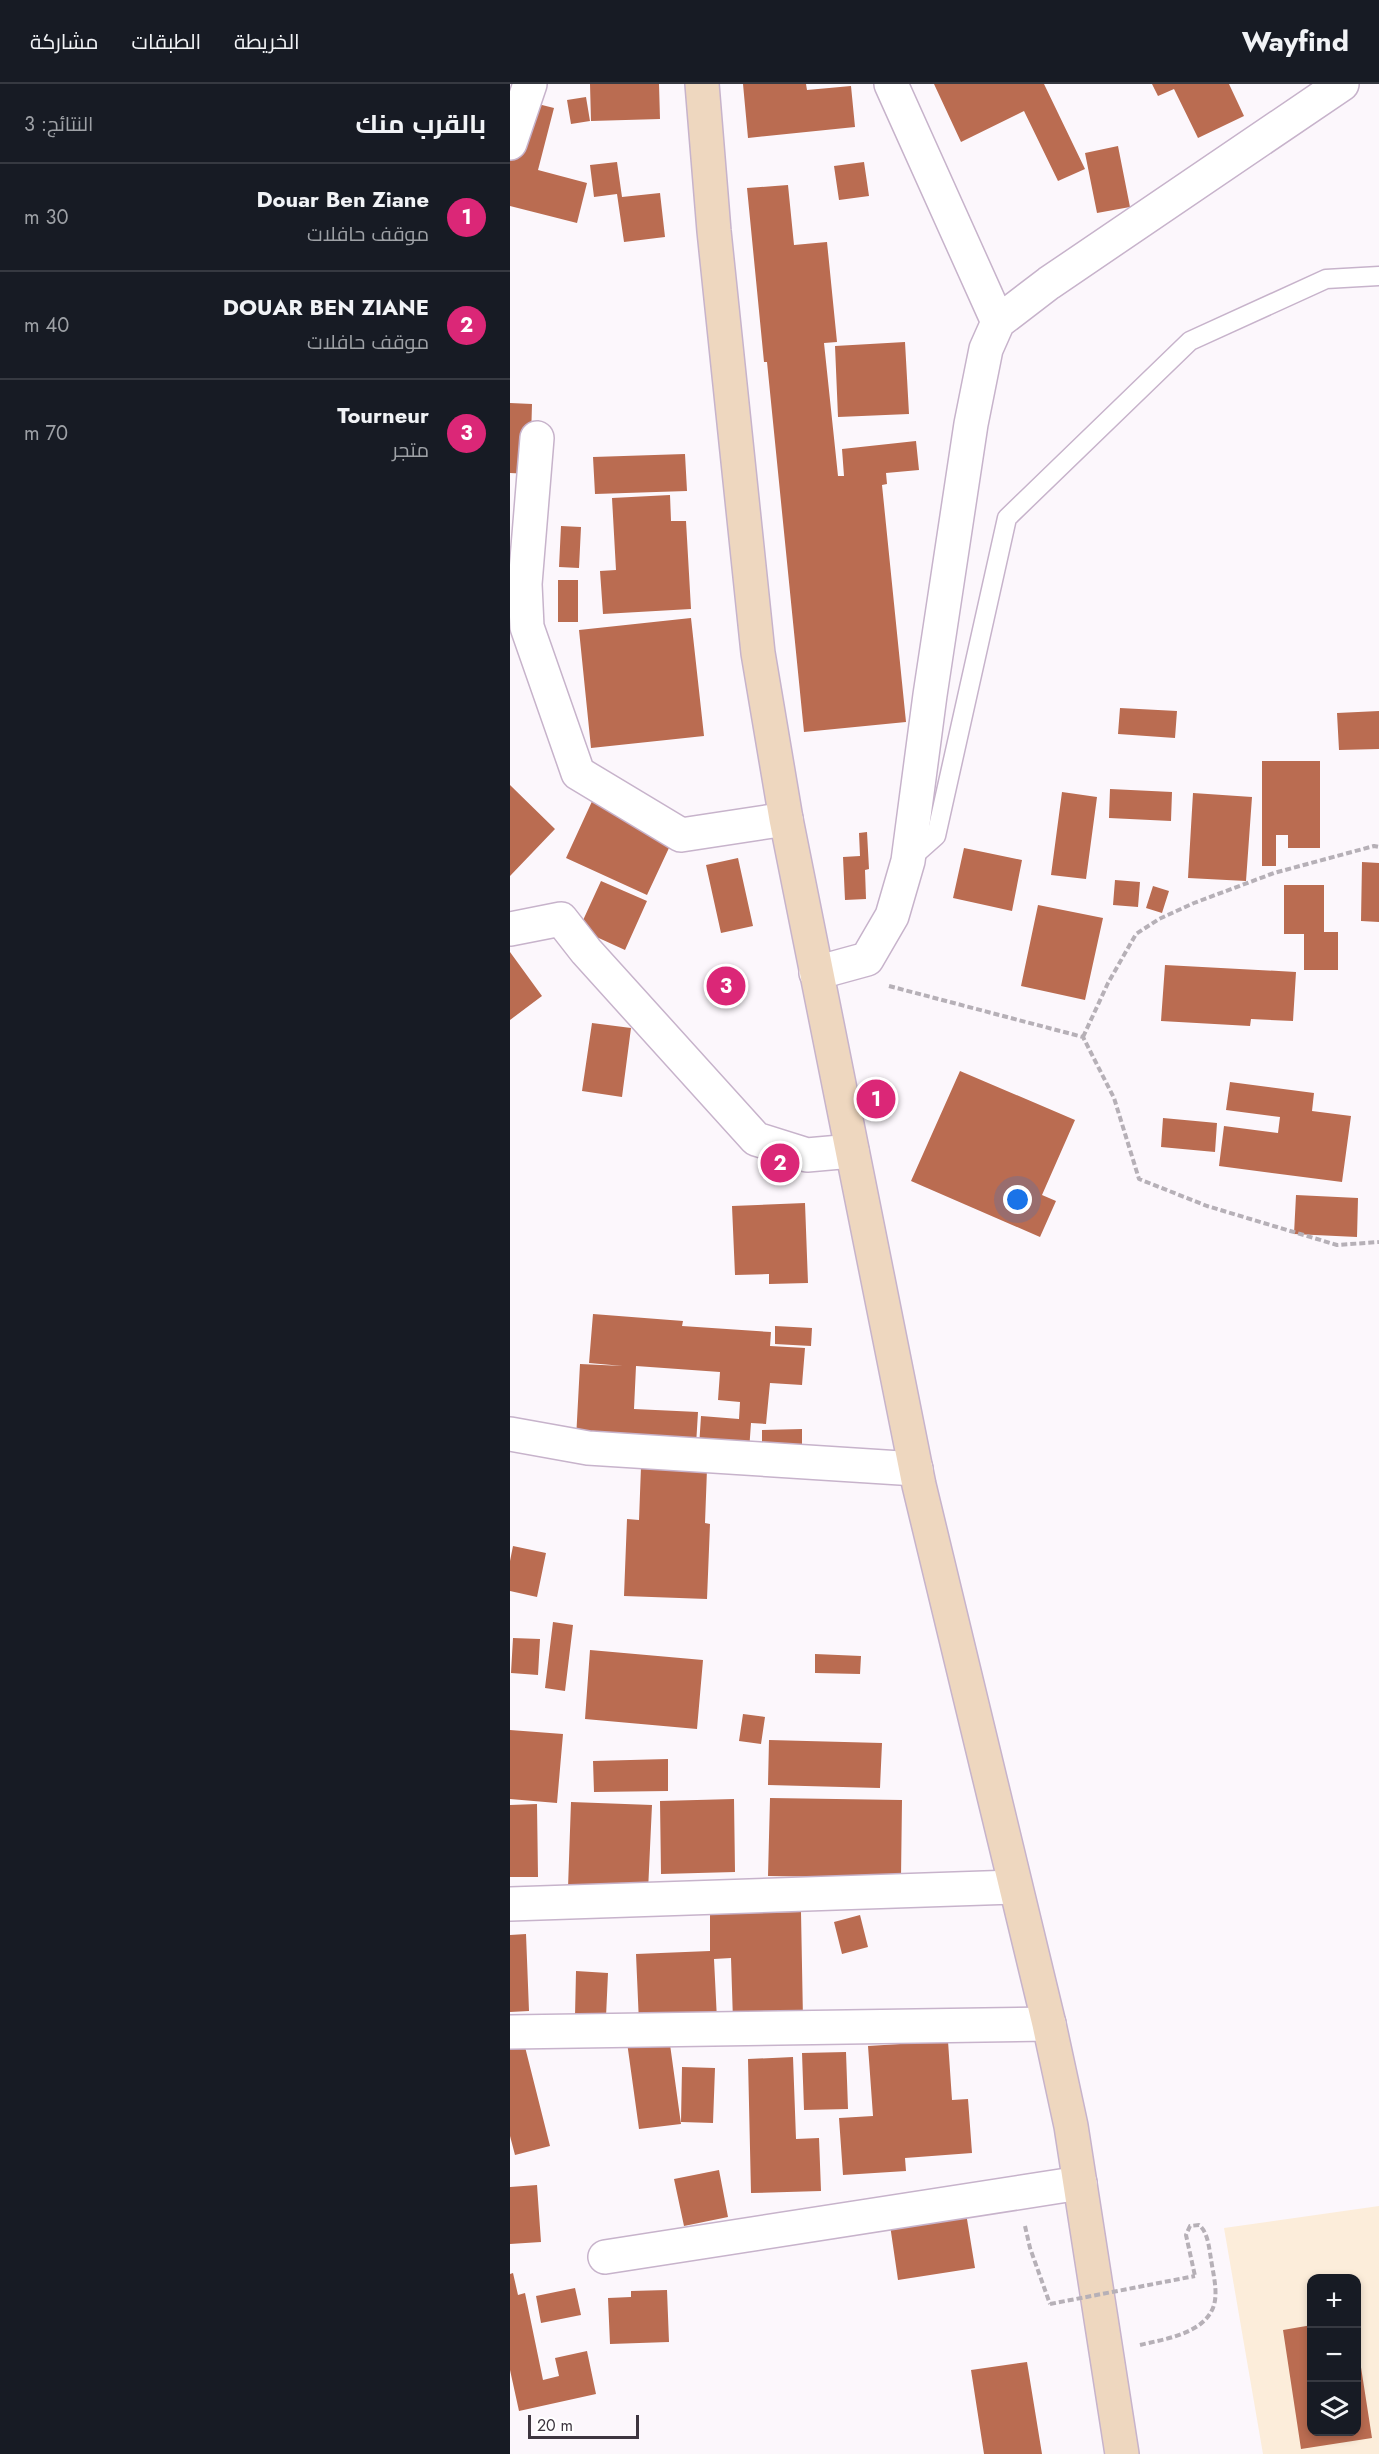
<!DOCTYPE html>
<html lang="ar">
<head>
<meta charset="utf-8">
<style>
	:root { --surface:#171b24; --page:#242831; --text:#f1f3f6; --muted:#9ea1a6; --line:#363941; --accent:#db2777 }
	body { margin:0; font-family:Jost,Cairo,sans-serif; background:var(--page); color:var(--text); direction:rtl }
	.controls { position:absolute; right:18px; bottom:18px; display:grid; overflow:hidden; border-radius:12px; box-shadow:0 3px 9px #0003 }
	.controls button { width:54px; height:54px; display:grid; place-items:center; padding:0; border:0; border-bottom:2px solid var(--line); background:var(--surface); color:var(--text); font:30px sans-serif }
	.scale { position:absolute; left:18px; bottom:15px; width:111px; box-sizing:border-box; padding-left:6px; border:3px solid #3d353f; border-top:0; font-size:16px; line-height:21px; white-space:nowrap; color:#3d353f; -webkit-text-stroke:4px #fff; paint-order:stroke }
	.you { position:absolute; left:508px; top:1116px; width:21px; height:21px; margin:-15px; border:4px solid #fff; border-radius:50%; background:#1a73e8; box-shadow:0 0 0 9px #1a73e833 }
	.badge { display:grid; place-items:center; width:39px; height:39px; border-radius:50%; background:var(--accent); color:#fff; font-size:20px; font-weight:700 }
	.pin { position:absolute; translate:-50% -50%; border:3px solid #fff; box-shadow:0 2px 6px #0006 }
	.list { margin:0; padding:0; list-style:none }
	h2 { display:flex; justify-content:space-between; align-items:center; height:78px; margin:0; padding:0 24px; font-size:26px }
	h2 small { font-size:20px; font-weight:400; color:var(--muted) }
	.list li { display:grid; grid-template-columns:39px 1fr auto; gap:18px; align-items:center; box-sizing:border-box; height:108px; padding:0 24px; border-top:2px solid var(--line) }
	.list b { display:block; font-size:22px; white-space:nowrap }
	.list p { margin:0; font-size:20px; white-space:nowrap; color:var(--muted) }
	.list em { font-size:20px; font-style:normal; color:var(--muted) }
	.icon { flex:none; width:33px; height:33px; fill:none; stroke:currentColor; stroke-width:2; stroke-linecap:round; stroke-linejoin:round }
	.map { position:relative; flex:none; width:869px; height:2370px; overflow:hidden; direction:ltr }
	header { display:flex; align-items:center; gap:36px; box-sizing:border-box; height:84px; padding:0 30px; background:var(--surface); border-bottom:2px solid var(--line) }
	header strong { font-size:28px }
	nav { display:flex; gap:33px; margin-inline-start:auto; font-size:21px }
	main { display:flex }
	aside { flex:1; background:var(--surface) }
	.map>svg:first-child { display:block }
	.education { fill:#fcedda; fill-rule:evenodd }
	.building { fill:#ba6c51 }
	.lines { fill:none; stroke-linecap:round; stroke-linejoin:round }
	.lane-casing { stroke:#c7b3cb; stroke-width:21 }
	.street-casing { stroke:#c7b3cb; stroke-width:36 }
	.secondary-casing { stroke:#c7b3cb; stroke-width:36 }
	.path { stroke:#b6b0b7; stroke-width:4; stroke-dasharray:6 3; stroke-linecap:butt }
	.lane { stroke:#fff; stroke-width:18 }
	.street { stroke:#fff; stroke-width:33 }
	.secondary { stroke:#eed7bf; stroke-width:33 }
	.path-bridge { stroke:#b6b0b7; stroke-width:4; stroke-dasharray:6 3; stroke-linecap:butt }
</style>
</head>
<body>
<header>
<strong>Wayfind</strong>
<nav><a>الخريطة</a><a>الطبقات</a><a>مشاركة</a></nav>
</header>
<main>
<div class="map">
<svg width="869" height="2370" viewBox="0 0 869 2370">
	<rect width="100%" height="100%" fill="#fcf7fc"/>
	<path class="education" d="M869 2122V2370H753L714 2144ZM802 2194H846V2348H802Z"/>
	<path class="building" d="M80 0H149L150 35 81 37Z
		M233 0H296L297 6 341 2 345 43 238 54Z
		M424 0H534L575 85 548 97 514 27 451 58Z
		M642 0H719L734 32 688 54 664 5 648 12Z
		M76 13 80 37 61 40 57 16Z
		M12 16 44 24 28 86 77 99 67 139 0 122V62Z
		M608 62 620 123 587 129 575 69Z
		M107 78 112 113 150 109 155 153 114 158 107 110 84 113 80 81Z
		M354 78 359 112 329 116 324 82Z
		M278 101 284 161 317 158 327 258 314 259 328 392H334L332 365 406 357 409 386 376 389 377 400 372 401 396 638 294 648 257 278H254L237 104Z
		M395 258 399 330 328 333 325 262Z
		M0 319 22 320 20 390 0 389Z
		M175 370 177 407 85 410 83 373Z
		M160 411 161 437H176L181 525 93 530 90 487 106 486 102 414Z
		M51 442 71 443 69 484 49 483Z
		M48 496H68V538H48Z
		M181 534 194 652 81 664 69 546Z
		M610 624 667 627 665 654 608 650Z
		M869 627V665L829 666 827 629Z
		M752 677H810V764H778V751H766V782H752Z
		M0 701 45 745 0 792Z
		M600 705 662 708 661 737 599 734Z
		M552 708 587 713 576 795 541 791Z
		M683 709 742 713 736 797 678 794Z
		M84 713 165 751 137 811 56 774Z
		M357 748 359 785 355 786 356 815 335 816 333 773 350 772 349 749Z
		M454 764 512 776 502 827 443 814Z
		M228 774 243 842 211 849 196 781Z
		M852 778 869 779V838L851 837Z
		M605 796 630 798 628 823 603 821Z
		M91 797 137 817 115 866 69 845Z
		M774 801H814V848H828V886H794V850H774Z
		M643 802 659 807 652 829 636 824Z
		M528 821 593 834 575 916 511 902Z
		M0 868 32 912 0 936Z
		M655 881 786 888 783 937 741 935 740 942 651 937Z
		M82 939 121 944 112 1013 72 1007Z
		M450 987 565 1036 532 1111 546 1117 530 1153 401 1097Z
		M720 998 804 1009 802 1027 841 1032 832 1098 709 1082 714 1042 768 1049 770 1033 716 1026Z
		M653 1034 707 1039 705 1068 651 1063Z
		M786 1111 848 1114 847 1153 784 1150Z
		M295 1119 298 1199 259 1200V1190L225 1191 222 1122Z
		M83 1230 173 1237 172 1242 261 1248 260 1262 295 1264 292 1301 260 1299 256 1340 241 1339 239 1367 189 1363 191 1332 229 1335 230 1318 208 1316 210 1288 126 1282 124 1325 188 1328 186 1361 66 1355 70 1280 113 1282 79 1279Z
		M265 1242 302 1244 301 1262 265 1260Z
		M292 1345V1371H252V1346Z
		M131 1383 197 1385 195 1439 200 1440 197 1515 114 1512 117 1435 129 1436Z
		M3 1462 36 1469 27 1513 0 1507V1477Z
		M43 1538 63 1541 55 1607 35 1604Z
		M3 1554 30 1555 28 1591 1 1589Z
		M80 1566 193 1576 187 1645 75 1635Z
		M305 1570 351 1572 350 1590 305 1589Z
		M233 1630 255 1633 251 1660 229 1657Z
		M0 1646 53 1650 47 1719 0 1715Z
		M259 1656 372 1659 370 1704 258 1701Z
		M158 1675V1707L84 1708 83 1677Z
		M260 1714 392 1716 391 1794 258 1792Z
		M224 1715 225 1788 151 1790 150 1717Z
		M61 1718 142 1721 138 1807 58 1804Z
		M27 1720 28 1793H0V1721Z
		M291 1828 293 1936 223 1937 221 1874 204 1875 207 1936 129 1939 126 1870 200 1867V1830Z
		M350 1831 358 1863 332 1870 324 1838Z
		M16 1850 19 1927 0 1928V1851Z
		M66 1887 98 1889 96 1933 65 1932Z
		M158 1946 171 2040 129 2045 116 1951Z
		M12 1951 40 2062 5 2071 0 2052V1954Z
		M438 1957 442 2016 458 2015 462 2069 395 2074 396 2087 333 2091 329 2034 363 2032 358 1962Z
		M336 1968 338 2025 294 2026 292 1969Z
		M283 1973 286 2055 309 2054 311 2107 241 2109 238 1975Z
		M172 1983 205 1984 203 2039 171 2038Z
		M209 2086 218 2133 174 2142 164 2095Z
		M27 2101 31 2158 0 2160V2103Z
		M456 2129 465 2184 388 2196 380 2141Z
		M3 2189 8 2211 15 2209 33 2296 49 2292 45 2274 77 2267 86 2310 9 2327 0 2286V2190Z
		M65 2204 71 2231 31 2239 26 2212Z
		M157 2206 159 2258 100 2260 98 2214 121 2213V2207Z
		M802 2241V2348H846L848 2264 862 2354 791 2365 773 2246Z
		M517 2278 532 2370H474L461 2286Z"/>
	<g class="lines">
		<defs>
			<path id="lane" d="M399 776 426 752 497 434 680 257 816 195 869 192"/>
			<path id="street" d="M381 0 488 238
				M0 59 20 0
				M27 354 15 500 17 543 68 689 171 751 276 735
				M0 845 51 835 76 867 246 1055 297 1071 342 1067
				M306 889 357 875 382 832 398 777 420 611 461 340 476 265 488 238 539 199 832 0
				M0 1350 78 1364 406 1385
				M0 1820 504 1803
				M0 1948 539 1940
				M95 2173 570 2099"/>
			<path id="secondary" d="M192 0 204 147 248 569 276 735 409 1401 539 1940 561 2042 612 2370"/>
		</defs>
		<use href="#lane" class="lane-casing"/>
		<use href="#street" class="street-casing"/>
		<use href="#secondary" class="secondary-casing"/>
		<path class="path" d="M379 902 573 953 604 1014 629 1095 697 1122 827 1161 869 1158
			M573 953 598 899 626 850 649 835 684 819 764 789 864 762 869 763
			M515 2142 520 2164 540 2220
			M630 2261C654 2255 695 2250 704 2221 708 2207 703 2189 701 2175 699 2164 698 2148 689 2141L680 2142 676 2151 685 2192"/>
		<use href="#lane" class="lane"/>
		<use href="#street" class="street"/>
		<use href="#secondary" class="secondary"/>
		<path class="path-bridge" d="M540 2220 685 2192"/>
	</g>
</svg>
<div class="controls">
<button>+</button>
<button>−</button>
<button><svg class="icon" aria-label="layers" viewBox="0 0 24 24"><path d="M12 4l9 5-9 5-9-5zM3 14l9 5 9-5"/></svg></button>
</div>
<div class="scale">20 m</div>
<div class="you"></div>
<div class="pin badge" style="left:366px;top:1015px">1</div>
<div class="pin badge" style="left:270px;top:1079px">2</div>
<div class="pin badge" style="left:216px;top:902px">3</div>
</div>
<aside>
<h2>بالقرب منك<small>النتائج: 3</small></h2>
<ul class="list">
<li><span class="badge">1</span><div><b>Douar Ben Ziane</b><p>موقف حافلات</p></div><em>30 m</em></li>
<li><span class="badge">2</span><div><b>DOUAR BEN ZIANE</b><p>موقف حافلات</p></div><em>40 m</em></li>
<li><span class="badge">3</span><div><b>Tourneur</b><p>متجر</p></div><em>70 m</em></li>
</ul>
</aside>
</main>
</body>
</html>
